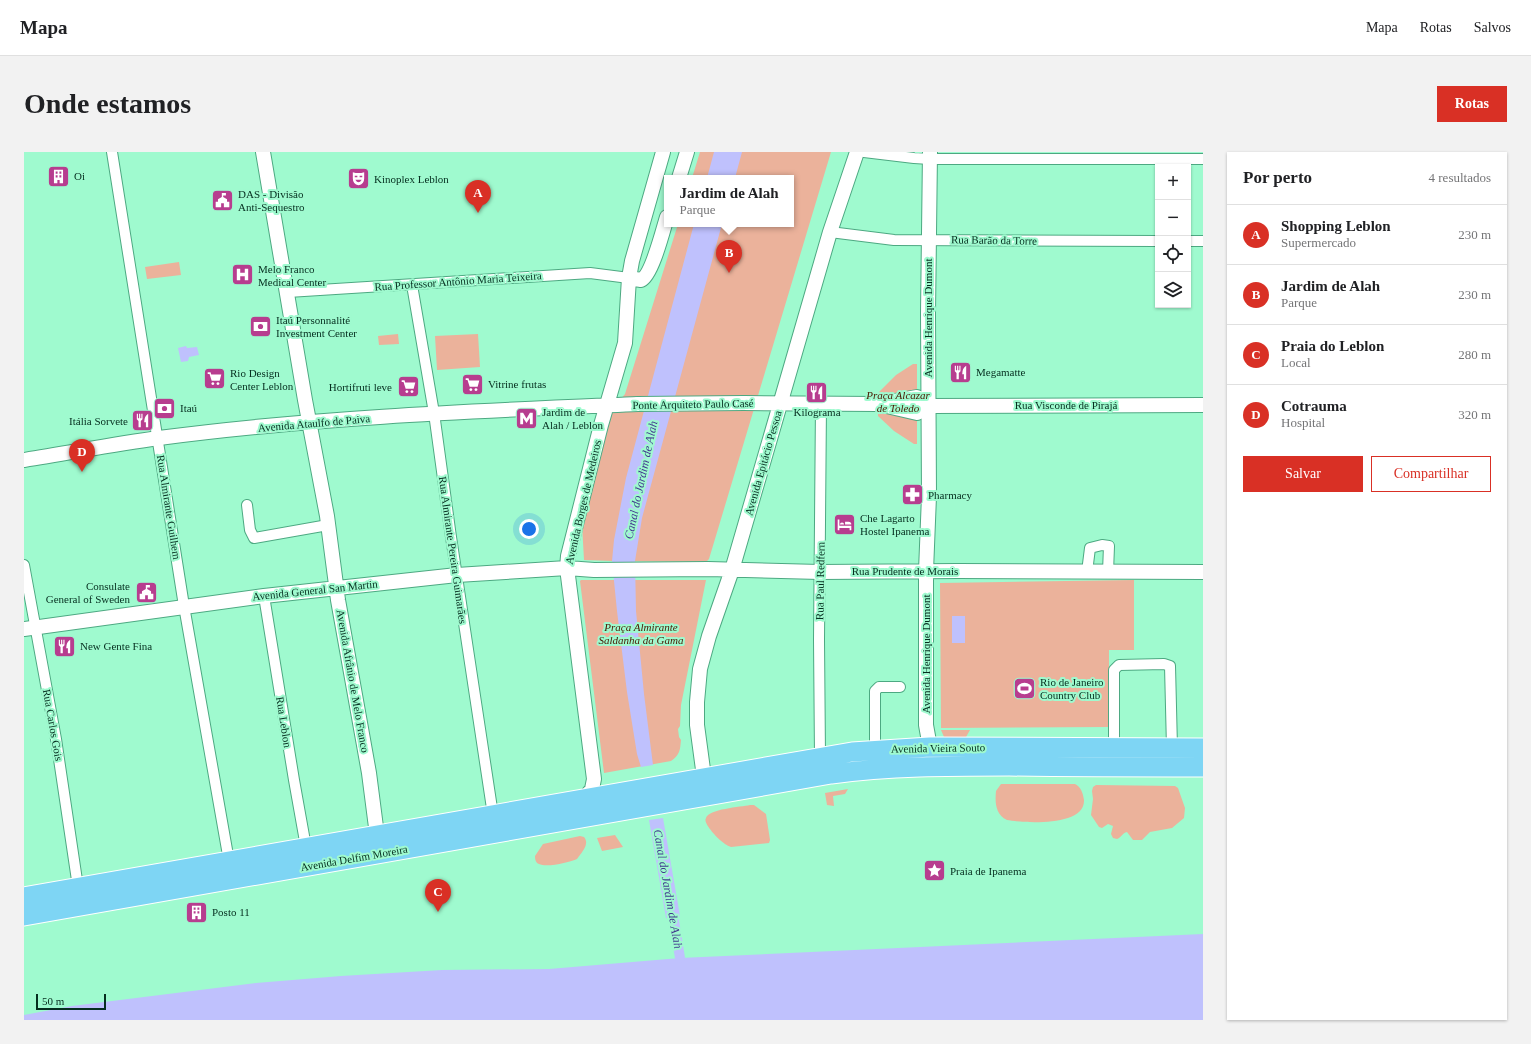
<!DOCTYPE html>
<html lang="pt">
<head>
<meta charset="utf-8">
<style>
	:root { --surface:#fff; --page:#f2f2f2; --text:#202124; --muted:#757577; --line:#e0e0e0; --accent:#d93025 }
	body { margin:0; font-family:Georgia,serif; background:var(--page); color:var(--text) }
	.controls { position:absolute; right:12px; top:12px; display:grid; overflow:hidden; border-radius:0px; box-shadow:0 1px 3px #0004 }
	.controls button { width:36px; height:36px; display:grid; place-items:center; padding:0; border:0; border-bottom:1px solid var(--line); background:var(--surface); color:var(--text); font:20px sans-serif }
	.scale { position:absolute; left:12px; bottom:10px; width:70px; box-sizing:border-box; padding-left:4px; border:2px solid #052e1f; border-top:0; font-size:11px; line-height:14px; white-space:nowrap; color:#052e1f; -webkit-text-stroke:3px #9ffacf; paint-order:stroke }
	.you { position:absolute; left:505px; top:377px; width:14px; height:14px; margin:-10px; border:3px solid #fff; border-radius:50%; background:#1a73e8; box-shadow:0 0 0 6px #1a73e833 }
	.badge { display:grid; place-items:center; width:26px; height:26px; border-radius:50%; background:var(--accent); color:#fff; font-size:13px; font-weight:700 }
	.pin { position:absolute; translate:-50% -33px; filter:drop-shadow(0 1px 2px #0008) }
	.pin::after { content:''; position:absolute; top:21px; width:14px; height:12px; background:inherit; clip-path:polygon(0 0,100% 0,50% 100%) }
	.popup { position:absolute; left:640px; top:23px; width:130px; height:52px; box-sizing:border-box; display:grid; place-content:center; border-radius:0px; background:var(--surface); filter:drop-shadow(0 1px 3px #0005); font-size:13px; white-space:nowrap; color:var(--muted) }
	.popup b { font-size:15px; color:var(--text) }
	.popup::after { content:''; position:absolute; left:50%; top:100%; margin-left:-8px; border:8px solid transparent; border-top-color:var(--surface) }
	.list { margin:0; padding:0; list-style:none }
	h2 { display:flex; justify-content:space-between; align-items:center; height:52px; margin:0; padding:0 16px; font-size:17px }
	h2 small { font-size:13px; font-weight:400; color:var(--muted) }
	.list li { display:grid; grid-template-columns:26px 1fr auto; gap:12px; align-items:center; box-sizing:border-box; height:60px; padding:0 16px; border-top:1px solid var(--line) }
	.list b { display:block; font-size:15px; white-space:nowrap }
	.list p { margin:0; font-size:13px; white-space:nowrap; color:var(--muted) }
	.list em { font-size:13px; font-style:normal; color:var(--muted) }
	.actions { display:flex; gap:8px; padding:12px 16px }
	.actions a { flex:1; padding:9px 0; border:1px solid var(--accent); border-radius:0px; text-align:center; font-size:14px; color:var(--accent) }
	.actions .main { background:var(--accent); color:#fff }
	.icon { flex:none; width:22px; height:22px; fill:none; stroke:currentColor; stroke-width:2; stroke-linecap:round; stroke-linejoin:round }
	.map { position:relative; flex:none; width:1179px; height:868px; overflow:hidden; border-radius:0px }
	header { display:flex; align-items:center; gap:24px; box-sizing:border-box; height:56px; padding:0 20px; background:var(--surface); border-bottom:1px solid var(--line) }
	header strong { font-size:19px }
	nav { display:flex; gap:22px; margin-inline-start:auto; font-size:14px }
	.intro { display:flex; align-items:center; justify-content:space-between; box-sizing:border-box; height:96px; padding:0 24px }
	h1 { margin:0; font-size:28px }
	.button { padding:10px 18px; border-radius:0px; background:var(--accent); color:#fff; font-size:14px; font-weight:700 }
	main { display:flex; gap:24px; padding:0 24px }
	aside { flex:1; background:var(--surface); border-radius:0px; box-shadow:0 1px 3px #0004 }
	.map>svg:first-child { display:block }
	.green { fill:#ebb29b }
	.water { fill:#bfc1fd }
	.lines { fill:none; stroke-linecap:round; stroke-linejoin:round }
	.canal { stroke:#bfc1fd; stroke-width:10 }
	.street-casing { stroke:#4da982; stroke-width:12 }
	.secondary-casing { stroke:#4da982; stroke-width:16 }
	.highway-casing { stroke:#fff; stroke-width:21 }
	.street { stroke:#fff; stroke-width:10 }
	.secondary { stroke:#fff; stroke-width:14 }
	.highway { stroke:#7ed5f4; stroke-width:19 }
	.secondary-bridge-casing { stroke:#4da982; stroke-width:16; stroke-linecap:butt }
	.secondary-bridge { stroke:#fff; stroke-width:14 }
	.labels { text-anchor:middle; dominant-baseline:central; stroke-width:4; stroke-linejoin:round; paint-order:stroke }
	.poi-label { font-size:11px; fill:#052e1f; stroke:#9ffacf; text-anchor:start }
	.street-label { font-size:11px; fill:#052e1f; stroke:#9ffacf }
	.park-label { font-size:11px; font-style:italic; fill:#491801; stroke:#9ffacf }
	.water-label { font-size:12px; font-style:italic; fill:#41388e; stroke:#9ffacf }
</style>
</head>
<body>
<header>
<strong>Mapa</strong>
<nav><a>Mapa</a><a>Rotas</a><a>Salvos</a></nav>
</header>
<div class="intro"><h1>Onde estamos</h1><a class="button">Rotas</a></div>
<main>
<div class="map">
<svg width="1179" height="868" viewBox="0 0 1179 868">
	<rect width="100%" height="100%" fill="#9ffacf"/>
	<path class="green" d="M676 0H807L685 407 682 410 588 409 560 408 558 372 585 261 601 242 654 72H767V26H668Z
		M155 110 157 123 123 127 121 115Z
		M374 182 375 192 355 193 354 184Z
		M454 182 456 215 413 218 411 184Z
		M889 212H893V292H890L870 279 854 264V241L872 223Z
		M557 428H682L657 553 656 574 654 577 655 585 657 588C656 598 656 603 647 609L580 621 556 429Z
		M1110 428V498H1085V575L917 576 916 431Z
		M917 578H946L942 585H920Z
		M977 632H1051C1057 635 1059 641 1060 648 1061 675 999 671 983 668 971 662 971 650 972 639Z
		M1072 633 1151 634 1154 636 1161 656 1160 666 1148 676 1126 680 1118 688H1109L1103 680C1098 681 1098 685 1093 687L1089 686 1087 682 1089 674 1084 672 1078 676 1075 675 1067 663 1069 647 1068 639 1069 635Z
		M824 637 821 642 809 644 810 654 803 653 801 641Z
		M726 653H730L742 662 746 688 745 691 707 695C699 692 691 684 686 677 684 674 680 669 682 666 684 657 717 655 726 653Z
		M591 683 599 695 578 699 573 686Z
		M556 684 560 685C566 692 558 700 553 707 546 710 523 716 515 712 512 711 511 708 511 704L519 692Z"/>
	<path class="water" d="M690 0H718L711 26H683Z
		M670 72H698L618 366 611 409 612 459 620 542 629 613 617 615 613 602 603 540 593 459 588 409 590 388 602 326Z
		M162 194 163 196 173 195 175 203 165 205 164 209 157 210 154 196Z
		M928 464H941V491H928Z
		M639 666 656 764 650 769 642 766 625 668Z
		M1179 782V868H0V863L48 854 232 831 317 824 418 818 525 817 656 806Z"/>
	<g class="lines">
		<path class="canal" d="M648 756 656 806"/>
		<defs>
			<path id="street" d="M88 0 160 454 205 709
				M840 0 890 6 906 7H1179
				M806 80 870 88 1134 89
				M1164 89H1179
				M388 133 410 261 427 385 469 663
				M264 140 566 121 605 126
				M223 353 226 378 230 386 304 373
				M0 413 32 587 54 735
				M1063 420 1066 396 1078 393 1085 394 1084 420
				M240 444 270 628 282 695
				M1090 596V518L1095 513 1140 512 1146 514 1148 596
				M851 598V539L855 535H876
				M796 605 795 488 797 252"/>
			<path id="secondary" d="M239 0 281 248 303 364 314 448 345 621 353 683 358 690
				M906 0 904 162 905 344 902 419V573L906 595 911 602
				M655 26 663 0
				M605 126 617 128C628 123 639 78 643 65
				M720 251 854 252 893 245 904 254
				M854 252 893 261 904 254 1179 253
				M0 308C45 301 90 292 135 286 294 265 454 259 614 252
				M0 477 240 444 433 423 543 416 570 418 684 417 796 420 934 419 1179 420
				M680 625 673 573V550L676 517 685 484 708 418 806 80 833 0
				M561 646 568 637 570 627 543 416 544 404 577 273 601 191 605 126 608 109 639 0"/>
			<path id="highway" d="M0 745 828 600 906 595 1179 596
				M0 764 807 622C866 614 925 614 985 614 1050 615 1114 615 1179 615"/>
		</defs>
		<use href="#street" class="street-casing"/>
		<use href="#secondary" class="secondary-casing"/>
		<use href="#highway" class="highway-casing"/>
		<use href="#street" class="street"/>
		<use href="#secondary" class="secondary"/>
		<use href="#highway" class="highway"/>
		<defs>
			<path id="secondary-bridge" d="M614 252 720 251"/>
		</defs>
		<use href="#secondary-bridge" class="secondary-bridge-casing"/>
		<use href="#secondary-bridge" class="secondary-bridge"/>
	</g>
	<defs>
		<symbol id="building-square" viewBox="-11 -11 22 22"><rect x="-9" y="-9" width="18" height="18" rx="4" fill="#b73d8f" stroke="#9ffacf"/><path d="M-4-6H4V6H1V3H-1V6H-4ZM-2.5-4.3h1.7v1.8h-1.7ZM.8-4.3h1.7v1.8H.8ZM-2.5-1h1.7V.8h-1.7ZM.8-1h1.7V.8H.8Z" fill="#fff"/></symbol>
		<symbol id="theatre-square" viewBox="-11 -11 22 22"><rect x="-9" y="-9" width="18" height="18" rx="4" fill="#b73d8f" stroke="#9ffacf"/><path d="M-5-5.5Q0-4 5-5.5V0Q5 5 0 6Q-5 5-5 0ZM-3.3-2.5H-1v1.5H-3.3ZM1-2.5H3.3v1.5H1ZM-2.8 1Q0 5.5 2.8 1Z" fill="#fff"/></symbol>
		<symbol id="civic-square" viewBox="-11 -11 22 22"><rect x="-9" y="-9" width="18" height="18" rx="4" fill="#b73d8f" stroke="#9ffacf"/><path d="M-.6-6.5H3V-4.5H.6V-3L4-1V1h2V6H-6V1h2V-1L-.6-3ZM-1.2 2.5V6h2.4V2.5Z" fill="#fff"/></symbol>
		<symbol id="hospital-square" viewBox="-11 -11 22 22"><rect x="-9" y="-9" width="18" height="18" rx="4" fill="#b73d8f" stroke="#9ffacf"/><path d="M-5-5h3v3.5h4V-5h3V5h-3V1.5h-4V5h-3Z" fill="#fff"/></symbol>
		<symbol id="bank-square" viewBox="-11 -11 22 22"><rect x="-9" y="-9" width="18" height="18" rx="4" fill="#b73d8f" stroke="#9ffacf"/><path d="M-6-4H6V4H-6ZM0-2.3a2.3 2.3 0 1 0 0 4.6a2.3 2.3 0 1 0 0-4.6Z" fill="#fff"/></symbol>
		<symbol id="restaurant-square" viewBox="-11 -11 22 22"><rect x="-9" y="-9" width="18" height="18" rx="4" fill="#b73d8f" stroke="#9ffacf"/><path d="M-5-6h1v4h1v-4h1v4h1v-4h1v5L-1.5 .5V6h-2V.5L-5-1ZM5-6V6H3V1.5H1.5Q1.5-4 5-6Z" fill="#fff"/></symbol>
		<symbol id="supermarket-square" viewBox="-11 -11 22 22"><rect x="-9" y="-9" width="18" height="18" rx="4" fill="#b73d8f" stroke="#9ffacf"/><path d="M-6-5.5h2.5l.6 2H6L4.5 2H-2.5L-4.4-4H-6ZM-1.5 3.2a1.3 1.3 0 1 0 .1 0ZM3 3.2a1.3 1.3 0 1 0 .1 0Z" fill="#fff"/></symbol>
		<symbol id="metro-square" viewBox="-11 -11 22 22"><rect x="-9" y="-9" width="18" height="18" rx="4" fill="#b73d8f" stroke="#9ffacf"/><path d="M-5.5 5V-5H-3L0 0L3-5H5.5V5H3V-.5L0 4L-3-.5V5Z" fill="#fff"/></symbol>
		<symbol id="pharmacy-square" viewBox="-11 -11 22 22"><rect x="-9" y="-9" width="18" height="18" rx="4" fill="#b73d8f" stroke="#9ffacf"/><path d="M-2-6h4v4h4v4h-4v4h-4v-4h-4v-4h4Z" fill="#fff"/></symbol>
		<symbol id="hotel-square" viewBox="-11 -11 22 22"><rect x="-9" y="-9" width="18" height="18" rx="4" fill="#b73d8f" stroke="#9ffacf"/><path d="M-6-4.5h1.5V1H6V5H4.5V3h-9V5H-6ZM-4 0a1.8 1.8 0 1 1 3.6 0ZM.5 0V-2.5h3Q6-2.5 6 0Z" fill="#fff"/></symbol>
		<symbol id="stadium-square" viewBox="-11 -11 22 22"><rect x="-9" y="-9" width="18" height="18" rx="4" fill="#b73d8f" stroke="#9ffacf"/><path d="M0-5a6.5 5 0 1 0 0 10a6.5 5 0 1 0 0-10ZM-3.5-1.8h7v3.6h-7Z" fill="#fff"/></symbol>
		<symbol id="sight-square" viewBox="-11 -11 22 22"><rect x="-9" y="-9" width="18" height="18" rx="4" fill="#b73d8f" stroke="#9ffacf"/><path d="M0-6L1.8-2.2L6-1.7L2.9 1.2L3.7 5.4L0 3.3L-3.7 5.4L-2.9 1.2L-6-1.7L-1.8-2.2Z" fill="#fff"/></symbol>
	</defs>
	<g fill-rule="evenodd">
		<use href="#building-square" x="22" y="12" width="25" height="25"/>
		<use href="#theatre-square" x="322" y="14" width="25" height="25"/>
		<use href="#civic-square" x="186" y="36" width="25" height="25"/>
		<use href="#hospital-square" x="206" y="110" width="25" height="25"/>
		<use href="#bank-square" x="224" y="162" width="25" height="25"/>
		<use href="#restaurant-square" x="924" y="208" width="25" height="25"/>
		<use href="#supermarket-square" x="178" y="214" width="25" height="25"/>
		<use href="#supermarket-square" x="436" y="220" width="25" height="25"/>
		<use href="#supermarket-square" x="372" y="222" width="25" height="25"/>
		<use href="#restaurant-square" x="780" y="228" width="25" height="25"/>
		<use href="#bank-square" x="128" y="244" width="25" height="25"/>
		<use href="#metro-square" x="490" y="254" width="25" height="25"/>
		<use href="#restaurant-square" x="106" y="256" width="25" height="25"/>
		<use href="#pharmacy-square" x="876" y="330" width="25" height="25"/>
		<use href="#hotel-square" x="808" y="360" width="25" height="25"/>
		<use href="#civic-square" x="110" y="428" width="25" height="25"/>
		<use href="#restaurant-square" x="28" y="482" width="25" height="25"/>
		<use href="#stadium-square" x="988" y="524" width="25" height="25"/>
		<use href="#sight-square" x="898" y="706" width="25" height="25"/>
		<use href="#building-square" x="160" y="748" width="25" height="25"/>
	</g>
	<g class="labels">
		<g class="poi-label">
			<text x="50" y="24">Oi</text>
			<text x="350" y="27">Kinoplex Leblon</text>
			<text x="214" y="42">DAS - Divisão<tspan x="214" dy="13">Anti-Sequestro</tspan></text>
			<text x="234" y="117">Melo Franco<tspan x="234" dy="13">Medical Center</tspan></text>
			<text x="252" y="168">Itaú Personnalité<tspan x="252" dy="13">Investment Center</tspan></text>
			<text x="952" y="220">Megamatte</text>
			<text x="206" y="221">Rio Design<tspan x="206" dy="13">Center Leblon</tspan></text>
			<text x="464" y="232">Vitrine frutas</text>
			<text x="368" y="235" text-anchor="end">Hortifruti leve</text>
			<text x="156" y="256">Itaú</text>
			<text x="518" y="260">Jardim de<tspan x="518" dy="13">Alah / Leblon</tspan></text>
			<text x="793" y="260" text-anchor="middle">Kilograma</text>
			<text x="104" y="269" text-anchor="end">Itália Sorvete</text>
			<text x="904" y="343">Pharmacy</text>
			<text x="836" y="366">Che Lagarto<tspan x="836" dy="13">Hostel Ipanema</tspan></text>
			<text x="106" y="434" text-anchor="end">Consulate<tspan x="106" dy="13">General of Sweden</tspan></text>
			<text x="56" y="494">New Gente Fina</text>
			<text x="1016" y="530">Rio de Janeiro<tspan x="1016" dy="13">Country Club</tspan></text>
			<text x="926" y="719">Praia de Ipanema</text>
			<text x="188" y="760">Posto 11</text>
		</g>
		<g class="street-label">
			<text transform="translate(970 88) rotate(1)">Rua Barão da Torre</text>
			<text transform="translate(434 129) rotate(-4)">Rua Professor Antônio Maria Teixeira</text>
			<text transform="translate(904 166) rotate(-90)">Avenida Henrique Dumont</text>
			<text transform="translate(669 252) rotate(-1)">Ponte Arquiteto Paulo Casé</text>
			<text x="1042" y="253">Rua Visconde de Pirajá</text>
			<text transform="translate(290 271) rotate(-5)">Avenida Ataulfo de Paiva</text>
			<text transform="translate(739 311) rotate(-74)">Avenida Epitácio Pessoa</text>
			<text transform="translate(559 350) rotate(-77)">Avenida Borges de Medeiros</text>
			<text transform="translate(145 355) rotate(81)">Rua Almirante Guilhem</text>
			<text transform="translate(429 398) rotate(82)">Rua Almirante Pereira Guimarães</text>
			<text x="881" y="419">Rua Prudente de Morais</text>
			<text transform="translate(796 429) rotate(-89)">Rua Paul Redfern</text>
			<text transform="translate(291 438) rotate(-6)">Avenida General San Martin</text>
			<text transform="translate(902 502) rotate(-90)">Avenida Henrique Dumont</text>
			<text transform="translate(329 529) rotate(80)">Avenida Afrânio de Melo Franco</text>
			<text transform="translate(260 570) rotate(81)">Rua Leblon</text>
			<text transform="translate(29 573) rotate(80)">Rua Carlos Gois</text>
			<text transform="translate(914 596) rotate(-1)">Avenida Vieira Souto</text>
			<text transform="translate(330 706) rotate(-10)">Avenida Delfim Moreira</text>
		</g>
		<g class="park-label">
			<text x="874" y="243">Praça Alcazar<tspan x="874" dy="13">de Toledo</tspan></text>
			<text x="617" y="475">Praça Almirante<tspan x="617" dy="13">Saldanha da Gama</tspan></text>
		</g>
		<g class="water-label">
			<text transform="translate(617 328) rotate(-78)">Canal do Jardim de Alah</text>
			<text transform="translate(644 737) rotate(80)">Canal do Jardim de Alah</text>
		</g>
	</g>
</svg>
<div class="controls">
<button>+</button>
<button>−</button>
<button><svg class="icon" aria-label="locate" viewBox="0 0 24 24"><circle cx="12" cy="12" r="6"/><path d="M12 2v4M12 18v4M2 12h4M18 12h4"/></svg></button>
<button><svg class="icon" aria-label="layers" viewBox="0 0 24 24"><path d="M12 4l9 5-9 5-9-5zM3 14l9 5 9-5"/></svg></button>
</div>
<div class="scale">50 m</div>
<div class="you"></div>
<div class="pin badge" style="left:454px;top:61px">A</div>
<div class="pin badge" style="left:705px;top:121px">B</div>
<div class="popup"><b>Jardim de Alah</b>Parque</div>
<div class="pin badge" style="left:414px;top:760px">C</div>
<div class="pin badge" style="left:58px;top:320px">D</div>
</div>
<aside>
<h2>Por perto<small>4 resultados</small></h2>
<ul class="list">
<li><span class="badge">A</span><div><b>Shopping Leblon</b><p>Supermercado</p></div><em>230 m</em></li>
<li><span class="badge">B</span><div><b>Jardim de Alah</b><p>Parque</p></div><em>230 m</em></li>
<li><span class="badge">C</span><div><b>Praia do Leblon</b><p>Local</p></div><em>280 m</em></li>
<li><span class="badge">D</span><div><b>Cotrauma</b><p>Hospital</p></div><em>320 m</em></li>
</ul>
<div class="actions"><a class="main">Salvar</a><a>Compartilhar</a></div>
</aside>
</main>
</body>
</html>
